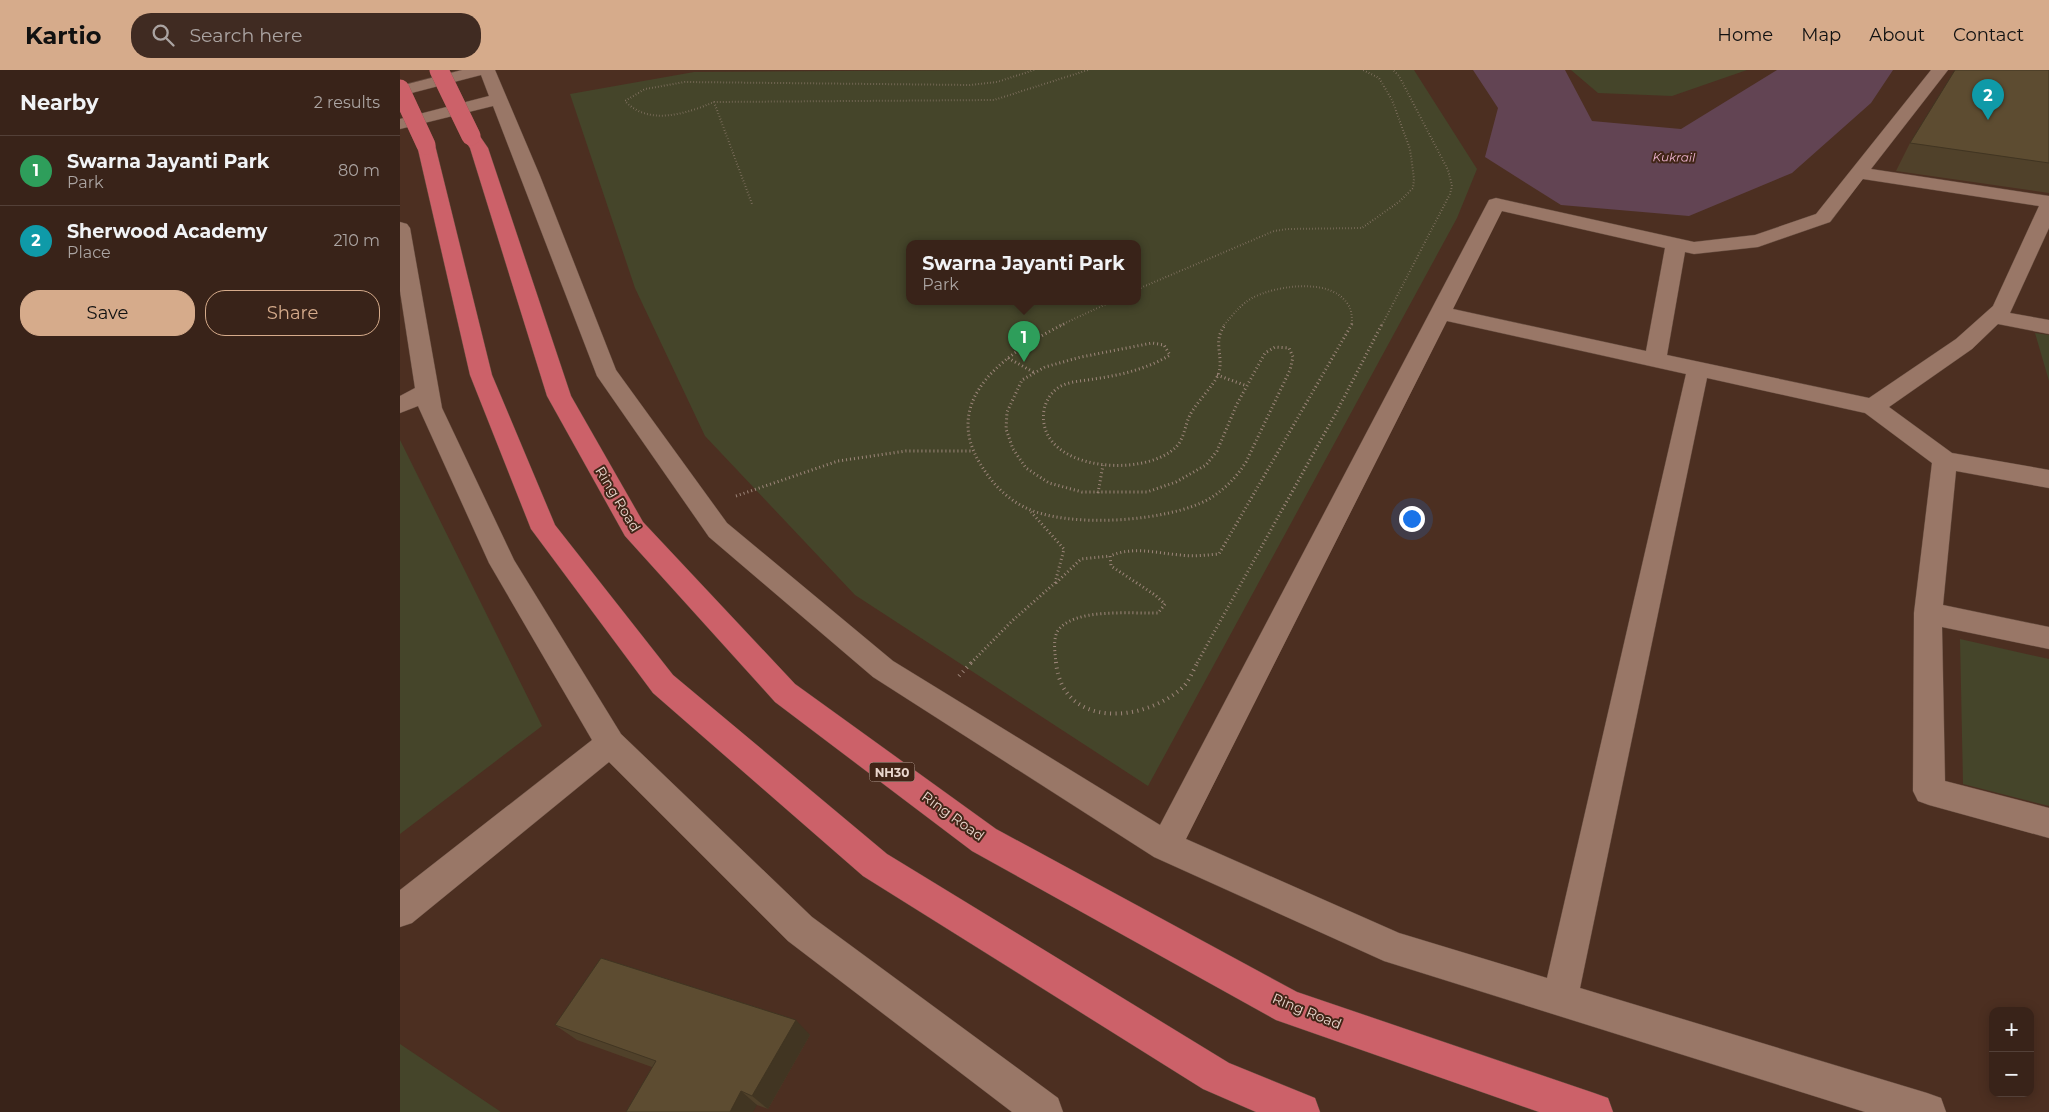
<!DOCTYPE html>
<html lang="en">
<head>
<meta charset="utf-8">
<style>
	:root { --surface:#392319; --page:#402b22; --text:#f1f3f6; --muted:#aba4a2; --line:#534038; --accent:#d6ab8b }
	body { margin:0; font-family:Montserrat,sans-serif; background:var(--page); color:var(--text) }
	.controls { position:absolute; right:15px; bottom:15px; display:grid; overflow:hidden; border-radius:10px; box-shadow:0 2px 12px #0003 }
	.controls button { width:45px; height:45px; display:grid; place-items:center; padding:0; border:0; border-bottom:1px solid var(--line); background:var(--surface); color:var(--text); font:25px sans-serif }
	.you { position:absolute; left:1011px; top:448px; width:18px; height:18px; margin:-12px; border:4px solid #fff; border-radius:50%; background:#1a73e8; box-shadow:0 0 0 8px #1a73e833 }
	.badge { display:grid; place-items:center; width:32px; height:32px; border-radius:50%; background:var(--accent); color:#fff; font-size:16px; font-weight:700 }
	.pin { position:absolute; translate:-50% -41px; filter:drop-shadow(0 1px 2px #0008) }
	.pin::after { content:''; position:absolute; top:26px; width:18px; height:15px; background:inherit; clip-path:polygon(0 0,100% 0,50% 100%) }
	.popup { position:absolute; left:506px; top:170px; width:235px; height:65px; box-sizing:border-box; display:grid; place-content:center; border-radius:10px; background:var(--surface); filter:drop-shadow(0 1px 4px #0005); font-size:16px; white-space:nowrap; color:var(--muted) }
	.popup b { font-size:19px; color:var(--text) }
	.popup::after { content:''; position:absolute; left:50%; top:100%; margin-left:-10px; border:10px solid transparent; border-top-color:var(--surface) }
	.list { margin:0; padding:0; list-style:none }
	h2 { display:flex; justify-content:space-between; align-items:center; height:65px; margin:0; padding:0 20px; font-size:21px }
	h2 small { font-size:16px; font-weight:400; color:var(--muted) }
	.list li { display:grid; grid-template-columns:32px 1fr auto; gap:15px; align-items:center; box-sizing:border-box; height:70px; padding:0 20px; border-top:1px solid var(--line) }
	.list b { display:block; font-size:19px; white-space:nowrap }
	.list p { margin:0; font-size:16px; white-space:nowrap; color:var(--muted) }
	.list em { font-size:16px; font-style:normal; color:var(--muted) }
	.actions { display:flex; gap:10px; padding:15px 20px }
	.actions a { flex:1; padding:11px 0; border:1px solid var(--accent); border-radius:20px; text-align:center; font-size:18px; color:var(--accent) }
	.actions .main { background:var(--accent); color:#111 }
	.icon { flex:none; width:28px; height:28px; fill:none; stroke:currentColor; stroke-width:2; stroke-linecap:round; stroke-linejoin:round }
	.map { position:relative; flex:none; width:1649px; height:1042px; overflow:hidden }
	header { display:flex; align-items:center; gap:30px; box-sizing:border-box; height:70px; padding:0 25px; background:var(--accent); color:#111 }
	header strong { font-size:24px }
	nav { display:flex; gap:28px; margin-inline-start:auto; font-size:18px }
	.search { width:350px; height:45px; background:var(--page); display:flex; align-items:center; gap:12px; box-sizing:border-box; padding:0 18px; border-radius:20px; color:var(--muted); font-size:19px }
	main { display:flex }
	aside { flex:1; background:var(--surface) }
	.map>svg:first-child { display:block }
	.green { fill:#45452a; fill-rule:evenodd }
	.water { fill:#624453 }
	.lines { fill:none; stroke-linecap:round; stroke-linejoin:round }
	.minor-casing { stroke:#654c3f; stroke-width:1 }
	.highway-casing { stroke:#654c3f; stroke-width:1 }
	.path-far2 { stroke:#9d867a; stroke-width:2; stroke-dasharray:0.5 2.5; stroke-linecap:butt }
	.path-far1 { stroke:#9d867a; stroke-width:3; stroke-dasharray:1 3; stroke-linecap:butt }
	.path { stroke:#9d867a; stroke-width:4; stroke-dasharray:1 4.5; stroke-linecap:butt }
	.minor { fill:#997767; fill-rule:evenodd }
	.highway { fill:#cc6169; fill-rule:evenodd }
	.highway-bridge-casing { stroke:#654c3f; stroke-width:19; stroke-linecap:butt }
	.highway-bridge { stroke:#cc6169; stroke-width:19 }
	.wall { fill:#50412a }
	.shaded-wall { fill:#413522 }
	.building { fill:#5d4c31; stroke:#413522 }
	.labels { text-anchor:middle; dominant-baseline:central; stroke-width:4; stroke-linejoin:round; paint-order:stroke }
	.far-water-label { font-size:12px; font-style:italic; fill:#f2b7d5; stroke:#412517 }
	.shield { fill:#412517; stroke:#b7a196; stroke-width:1 }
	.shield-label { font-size:12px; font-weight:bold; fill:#e9d6cd }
	.street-label { font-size:14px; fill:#e9d6cd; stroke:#412517 }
</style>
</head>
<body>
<header>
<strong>Kartio</strong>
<div class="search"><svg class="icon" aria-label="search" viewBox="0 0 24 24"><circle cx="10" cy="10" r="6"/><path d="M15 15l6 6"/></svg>Search here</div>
<nav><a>Home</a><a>Map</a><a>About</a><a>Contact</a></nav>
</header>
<main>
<aside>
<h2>Nearby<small>2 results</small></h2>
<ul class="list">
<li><span class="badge" style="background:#2e9e5b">1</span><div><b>Swarna Jayanti Park</b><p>Park</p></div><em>80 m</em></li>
<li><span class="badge" style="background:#0f9aa8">2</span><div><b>Sherwood Academy</b><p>Place</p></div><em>210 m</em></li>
</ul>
<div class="actions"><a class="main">Save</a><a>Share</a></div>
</aside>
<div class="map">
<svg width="1649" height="1042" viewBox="0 0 1649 1042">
	<rect width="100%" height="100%" fill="#4c2f21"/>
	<path class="green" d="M587 0H1014L1077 99 1057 148 748 716 455 525 305 366 235 218 170 24 294 2ZM510 173H738V231H510Z
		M1171 0H1347L1272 26 1198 23Z
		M1635 263 1649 265V311Z
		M0 370 142 656 0 764Z
		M1560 569 1649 589V736L1563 714Z
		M0 974 101 1042H0Z"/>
	<path class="water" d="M1073 0H1165L1192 51 1281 59 1377 0H1493L1471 33 1392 103 1289 146 1161 135 1085 87 1098 38Z"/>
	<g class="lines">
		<defs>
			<path id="minor" d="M62 0H95L140 106 216 300 327 453 493 591 760 755 1089 130 1096 128 1294 172 1355 165 1416 144 1531 0H1548L1471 99 1649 126V158L1610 243 1649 250V264L1598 254 1572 279 1489 337 1552 383 1649 400V418L1556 401 1543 535 1649 557V579L1542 557 1545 711 1649 738V768L1529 735 1518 731 1513 721 1514 543 1532 393 1465 343 1307 308 1180 918 1527 1023 1541 1028 1546 1042H1465L984 891 754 787 473 607 309 467 197 306 93 36 0 59V49L89 26 81 5 0 26V16ZM1463 109 1639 136 1593 236 1556 269 1469 328 1267 285 1285 182 1294 184 1358 177 1430 152ZM1102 141 1265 178 1246 281 1053 239ZM1047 251 1286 304 1147 908 999 863 786 769Z
				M0 152 7 154 10 158 42 338 114 490 221 664 412 847 658 1028 663 1042H612L388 871 209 692 12 853 0 857V820L192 670 89 493 18 336 0 343V326L15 318 0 221Z"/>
			<path id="highway" d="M71 61 77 62 88 78 171 326 243 452 395 614 596 759 897 922 1194 1023 1208 1028 1213 1042H1139L876 950 572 781 375 632 225 466 147 326 70 78 62 66 65 62Z
				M26 70 32 71 35 75 92 305 155 455 273 605 487 784 829 993 915 1028 920 1042H856L803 1019 463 806 253 623 131 459 70 305 17 75 20 71Z"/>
		</defs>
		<use href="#minor" class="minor-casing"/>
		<use href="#highway" class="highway-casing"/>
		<path class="path-far2" d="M634 0 597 12 570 15 285 12 245 19 225 31C248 56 286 44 314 32L594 30 688 0
			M314 32 352 134
			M738 219 874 161 887 159 962 158 1000 131 1013 118 1014 109 1010 79 992 30 979 8 963 0
			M661 255 713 231
			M824 255C833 245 840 235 852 228 875 216 929 207 947 233 952 239 952 248 952 255
			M982 255 1050 124 1052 116 1048 100 999 6 993 0"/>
		<path class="path-far1" d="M664 254C611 280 538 327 581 395 591 412 606 428 624 437 666 459 768 452 809 429 825 419 836 408 846 392L890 300 893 287 889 278 875 277 865 283 837 334 817 381 806 395 776 412 747 422H682L649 413 626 398 613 379 606 359 607 342 622 310 645 297 681 287 752 273 764 275 770 285C747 299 721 305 694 309 683 311 671 311 661 316 652 321 646 330 644 340 635 401 744 409 776 377 784 369 785 355 790 345 796 333 814 315 818 305 825 287 811 271 826 254
			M608 288 635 303
			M817 305 847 316
			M698 423 703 395
			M336 426 438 391 506 381H573
			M656 513 681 489 710 486
			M571 593 612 551 655 513 664 479 631 442
			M656 593C655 584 653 571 657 562 672 537 733 544 758 543L765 534 755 525 711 496 710 486C733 476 756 483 780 485 793 487 806 485 819 484L952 254
			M797 593 937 341 982 254"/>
		<path class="path" d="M656 592C662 659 743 653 782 618 789 612 793 600 798 592
			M559 606 572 592"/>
		<use href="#minor" class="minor"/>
		<use href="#highway" class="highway"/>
		<defs>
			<path id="highway-bridge" d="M39 0 71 66
				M0 19 26 75"/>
		</defs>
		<use href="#highway-bridge" class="highway-bridge-casing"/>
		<use href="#highway-bridge" class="highway-bridge"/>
	</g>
	<path class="wall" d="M1649 0V123L1496 101 1510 73Z
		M155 955 410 965 368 1039 177 970Z"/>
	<path class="shaded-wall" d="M396 950 410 965 368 1039 352 1026Z
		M341 1021 357 1035 353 1042H330Z"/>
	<path class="building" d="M1555 0H1649V93L1510 73Z
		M201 888 396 950 352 1026 341 1021 330 1042H226L256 991 155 955Z"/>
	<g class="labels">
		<g class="far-water-label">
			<text transform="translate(1274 87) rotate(1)">Kukrail</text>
		</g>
		<rect class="shield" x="469.5" y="692.5" width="45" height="19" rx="4"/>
		<g class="shield-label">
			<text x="492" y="702">NH30</text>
		</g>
		<g class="street-label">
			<text transform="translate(218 429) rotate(59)">Ring Road</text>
			<text transform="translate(553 746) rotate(36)">Ring Road</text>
			<text transform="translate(907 941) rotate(22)">Ring Road</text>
		</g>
	</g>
</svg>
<div class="controls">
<button>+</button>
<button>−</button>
</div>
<div class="you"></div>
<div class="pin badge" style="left:624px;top:292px;background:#2e9e5b">1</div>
<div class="popup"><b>Swarna Jayanti Park</b>Park</div>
<div class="pin badge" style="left:1588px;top:50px;background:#0f9aa8">2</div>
</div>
</main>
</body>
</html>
